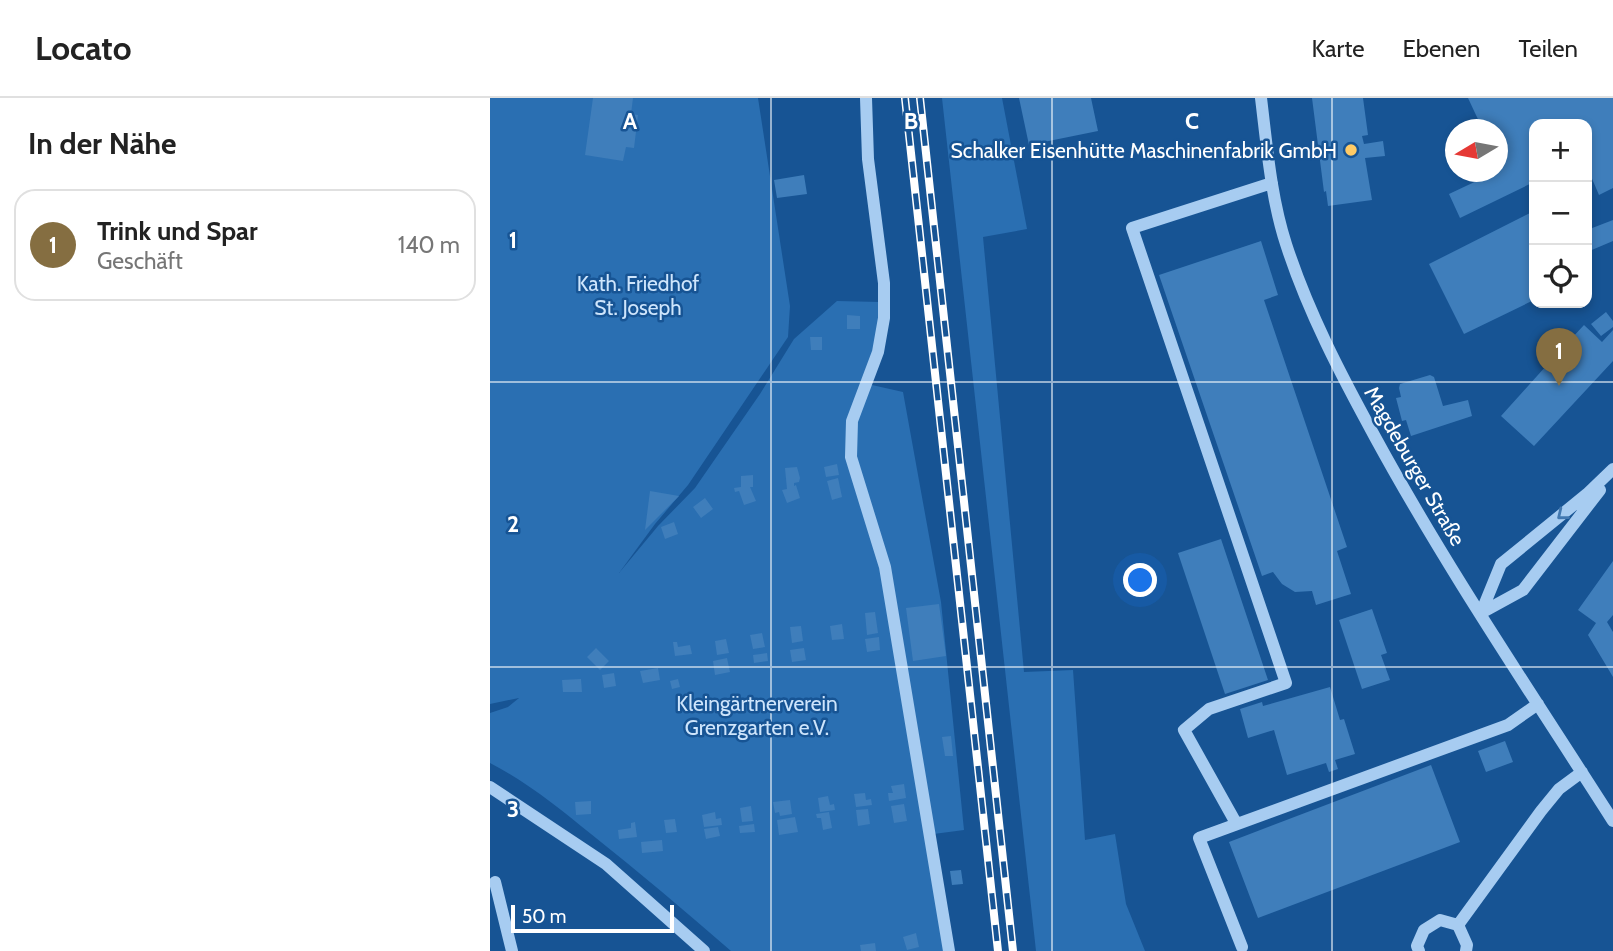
<!DOCTYPE html>
<html lang="de">
<head>
<meta charset="utf-8">
<style>
	:root { --surface:#fff; --page:#f2f2f2; --text:#222; --muted:#767676; --line:#e0e0e0; --accent:#856e41 }
	body { margin:0; font-family:Cabin,sans-serif; background:var(--page); color:var(--text) }
	.controls { position:absolute; right:21px; top:21px; display:grid; overflow:hidden; border-radius:14px; box-shadow:0 4px 10px #0003 }
	.controls button { width:63px; height:63px; display:grid; place-items:center; padding:0; border:0; border-bottom:2px solid var(--line); background:var(--surface); color:var(--text); font:35px sans-serif }
	.compass { position:absolute; left:955px; top:21px; width:63px; height:63px; border-radius:50%; background:var(--surface); box-shadow:0 4px 10px #0003; rotate:260deg }
	.scale { position:absolute; left:21px; bottom:18px; width:163px; box-sizing:border-box; padding-left:7px; border:4px solid #fff; border-top:0; font-size:19px; line-height:24px; white-space:nowrap; color:#fff; -webkit-text-stroke:5px #175494; paint-order:stroke }
	.you { position:absolute; left:651px; top:483px; width:24px; height:24px; margin:-18px; border:5px solid #fff; border-radius:50%; background:#1a73e8; box-shadow:0 0 0 10px #1a73e833 }
	.badge { display:grid; place-items:center; width:46px; height:46px; border-radius:50%; background:var(--accent); color:#fff; font-size:23px; font-weight:700 }
	.pin { position:absolute; translate:-50% -58px; filter:drop-shadow(0 2px 4px #0008) }
	.pin::after { content:''; position:absolute; top:37px; width:24px; height:21px; background:inherit; clip-path:polygon(0 0,100% 0,50% 100%) }
	.list { margin:0; padding:0; list-style:none }
	h2 { display:flex; justify-content:space-between; align-items:center; height:91px; margin:0; padding:0 28px; font-size:30px }
	h2 small { font-size:23px; font-weight:400; color:var(--muted) }
	.list li { display:grid; grid-template-columns:46px 1fr auto; gap:21px; align-items:center; box-sizing:border-box; height:112px; margin:0 14px 14px; padding:0 14px; border:2px solid var(--line); border-radius:21px }
	.list b { display:block; font-size:26px; white-space:nowrap }
	.list p { margin:0; font-size:23px; white-space:nowrap; color:var(--muted) }
	.list em { font-size:23px; font-style:normal; color:var(--muted) }
	.icon { flex:none; width:38px; height:38px; fill:none; stroke:currentColor; stroke-width:2; stroke-linecap:round; stroke-linejoin:round }
	.map { position:relative; flex:none; width:1123px; height:853px; overflow:hidden }
	header { display:flex; align-items:center; gap:42px; box-sizing:border-box; height:98px; padding:0 35px; background:var(--surface); border-bottom:2px solid var(--line) }
	header strong { font-size:33px }
	nav { display:flex; gap:38px; margin-inline-start:auto; font-size:24px }
	main { display:flex }
	aside { flex:1; background:var(--surface) }
	.map>svg:first-child { display:block }
	.green { fill:#2a6fb2 }
	.building { fill:#3f7ebb }
	.lines { fill:none; stroke-linecap:round; stroke-linejoin:round }
	.minor { stroke:#a7ccf1; stroke-width:12 }
	.rail-casing { stroke:#fff; stroke-width:8 }
	.rail { stroke:#175494; stroke-width:5; stroke-dasharray:16; stroke-linecap:butt }
	.oneway { stroke:#4278b0 }
	.grid { fill:none; stroke:#fff; stroke-width:2; stroke-opacity:0.55 }
	.poi-dot { fill:#ffcb66; stroke:#175494; stroke-width:2.5 }
	.labels { text-anchor:middle; dominant-baseline:central; stroke-width:5; stroke-linejoin:round; paint-order:stroke }
	.poi-label { font-size:21px; fill:#fff; stroke:#175494; text-anchor:end }
	.park-label { font-size:21px; fill:#cee5fc; stroke:#175494 }
	.street-label { font-size:21px; fill:#fff; stroke:#175494 }
	.grid-label { font-size:23px; text-anchor:middle; font-weight:bold; fill:#fff; stroke:#175494; stroke-width:5; stroke-linejoin:round; paint-order:stroke }
</style>
</head>
<body>
<header>
<strong>Locato</strong>
<nav><a>Karte</a><a>Ebenen</a><a>Teilen</a></nav>
</header>
<main>
<aside>
<h2>In der Nähe<small></small></h2>
<ul class="list">
<li><span class="badge">1</span><div><b>Trink und Spar</b><p>Geschäft</p></div><em>140 m</em></li>
</ul>
</aside>
<div class="map">
<svg width="1123" height="853" viewBox="0 0 1123 853">
	<rect width="100%" height="100%" fill="#175494"/>
	<path class="green" d="M0 0H268L300 208 298 239 198 387 165 426 129 475 168 428 205 390 270 296 304 241 347 203 390 204 382 287 413 294 451 504 474 732 436 737 454 853H241C195 813 149 774 101 736 69 710 37 684 0 665V615L18 609 29 600 0 606Z
		M452 0H512L537 131 493 139 534 574 583 572 595 742 625 736 636 806 655 853H546Z"/>
	<path class="building" d="M103 0H143L141 16 148 17 144 50 136 49 133 63 95 57Z
		M529 0H601L608 33 539 47Z
		M822 0H873L878 37 872 38 874 46 893 43 895 58 875 60 882 102 838 108 836 93 834 94Z
		M978 0H1123V90L1109 97 1097 69V26H1044V84L970 120 959 96 1012 71 1007 62V32H993Z
		M314 77 317 96 287 100 284 82Z
		M1044 113V202L974 236 939 166Z
		M1123 122V143L1097 154V132Z
		M771 143 788 197 774 202 857 449 847 453 861 496 826 507 822 493 805 494 792 486 783 474 772 478 669 177Z
		M1116 214 1123 223V229L1111 238 1101 226Z
		M357 217 370 218V231H357Z
		M1094 227 1112 244 1123 232V263L1044 348 1011 318 1065 258 1062 252 1067 256Z
		M320 239H332V252H321Z
		M940 277 944 279 953 308 978 302 982 318 921 338 916 322 912 323 906 300 911 299 909 290 910 286Z
		M347 366 349 377 336 379 334 369Z
		M307 369 310 380 309 384 304 385V388L306 387 310 400 297 405 292 392 297 391 295 370Z
		M263 377V389H260L266 403 254 407 249 393 245 394 244 390 251 389V378Z
		M348 380 352 399 342 402 337 383Z
		M160 393 189 398 155 432Z
		M215 400 223 411 211 420 203 409Z
		M184 424 188 436 175 441 171 429Z
		M731 441 778 582 735 596 688 455Z
		M1123 463V517L1117 524 1123 534V579L1098 537 1106 525 1088 512Z
		M449 506 456 558 423 563 416 510Z
		M882 511 897 555 891 557 900 582 872 591 849 522Z
		M385 514 388 535 377 537 375 515Z
		M352 526 354 541 342 542 340 528Z
		M311 528 313 543 302 545 300 529Z
		M272 535 275 549 263 551 260 537Z
		M389 539 390 552 377 554 375 541Z
		M236 541 239 555 227 557 225 543Z
		M183 544H187L188 549 200 547 202 556 185 558Z
		M106 550 119 563 110 572 97 559Z
		M314 550 316 562 302 564 300 552Z
		M277 555 278 563 264 565 263 557Z
		M237 560 240 574 225 577 223 563Z
		M168 570 170 582 153 585 150 573Z
		M124 575 126 588 114 590 112 577Z
		M91 581 92 594H73L72 582Z
		M188 581 190 589 182 591 180 583Z
		M840 589 850 622 854 621 865 656 845 662 848 671 839 674 836 665 797 677 784 632 758 640 750 611 772 604 773 608Z
		M461 638 463 658H455L452 639Z
		M1015 643 1023 664 996 674 988 653Z
		M941 667 970 744 768 820 739 744Z
		M414 686 416 700 399 703 398 695H403L401 688Z
		M375 695 376 702 381 701 382 707 366 709 364 696Z
		M338 698 340 707 344 706 345 712 330 714 328 700Z
		M300 702 302 716 290 718 289 714 285 715 283 704Z
		M101 703V716L86 717 85 704Z
		M414 706 417 723 404 725 401 708Z
		M261 708 263 723 252 724 250 710Z
		M378 711 380 726 368 728 366 712Z
		M225 714 226 721 231 720 232 727 214 729 212 717Z
		M339 714 342 730 333 732 331 720H327L326 716Z
		M305 719 308 734 289 737 287 722Z
		M185 721 187 734 176 735 174 722Z
		M145 724 147 739 129 741 128 732 141 730V725Z
		M264 726 265 734 250 735 249 728Z
		M228 729 230 738 216 741 214 731Z
		M172 742 173 753 152 755 151 744Z
		M471 772 473 786 462 787 460 773Z
		M426 835 429 849 417 852 413 839Z
		M385 845 386 853H371L370 847Z"/>
	<g class="lines">
		<path class="minor" d="M376 0 378 61 394 185V220L388 254 362 323 361 359 395 469 459 853
			M771 0C777 49 781 100 796 146 818 214 851 277 885 339 957 471 1042 596 1123 723
			M991 515 1011 466 1097 396 1123 371
			M991 515 1033 492 1110 392
			M0 689 116 766 214 853
			M746 725 694 632 719 611 796 585 642 130 782 85
			M5 784 22 853
			M968 827 1051 713 1069 691 1092 674
			M752 849 709 740 1018 627 1048 606
			M929 853 927 848 934 832 950 822 968 827 977 847 976 853"/>
		<defs>
			<path id="rail" d="M415 0 508 853
				M430 0 523 853"/>
		</defs>
		<use href="#rail" class="rail-casing"/>
		<use href="#rail" class="rail"/>
	</g>
	<defs><path id="oneway-chevron" d="M-2-3.5L2.5 0L-2 3.5" fill="none" stroke-width="1.6" stroke-linecap="round" stroke-linejoin="round" transform="scale(1.75)"/></defs>
	<use class="oneway" href="#oneway-chevron" transform="translate(1072 417) rotate(141)"/>
	<path class="grid" d="M281 0V853M562 0V853M842 0V853M0 284H1123M0 569H1123"/>
	<circle class="poi-dot" cx="861" cy="52" r="7"/>
	<g class="labels">
		<g class="poi-label">
			<text x="847" y="52">Schalker Eisenhütte Maschinenfabrik GmbH</text>
		</g>
		<g class="park-label">
			<text x="148" y="185">Kath. Friedhof<tspan x="148" dy="24">St. Joseph</tspan></text>
			<text x="267" y="605">Kleingärtnerverein<tspan x="267" dy="24">Grenzgarten e.V.</tspan></text>
		</g>
		<g class="street-label">
			<text transform="translate(925 368) rotate(60)">Magdeburger Straße</text>
		</g>
	</g>
	<g class="grid-label">
		<text x="140" y="31">A</text>
		<text x="421" y="31">B</text>
		<text x="702" y="31">C</text>
		<text x="23" y="150">1</text>
		<text x="23" y="434">2</text>
		<text x="23" y="719">3</text>
	</g>
</svg>
<div class="controls">
<button>+</button>
<button>−</button>
<button><svg class="icon" aria-label="locate" viewBox="0 0 24 24"><circle cx="12" cy="12" r="6"/><path d="M12 2v4M12 18v4M2 12h4M18 12h4"/></svg></button>
</div>
<svg class="compass" viewBox="-18 -18 36 36"><path d="M0-13l5 13h-10z" fill="#e53935"/><path d="M0 13l5-13h-10z" fill="#767676"/></svg>
<div class="scale">50 m</div>
<div class="you"></div>
<div class="pin badge" style="left:1069px;top:288px">1</div>
</div>
</main>
</body>
</html>
